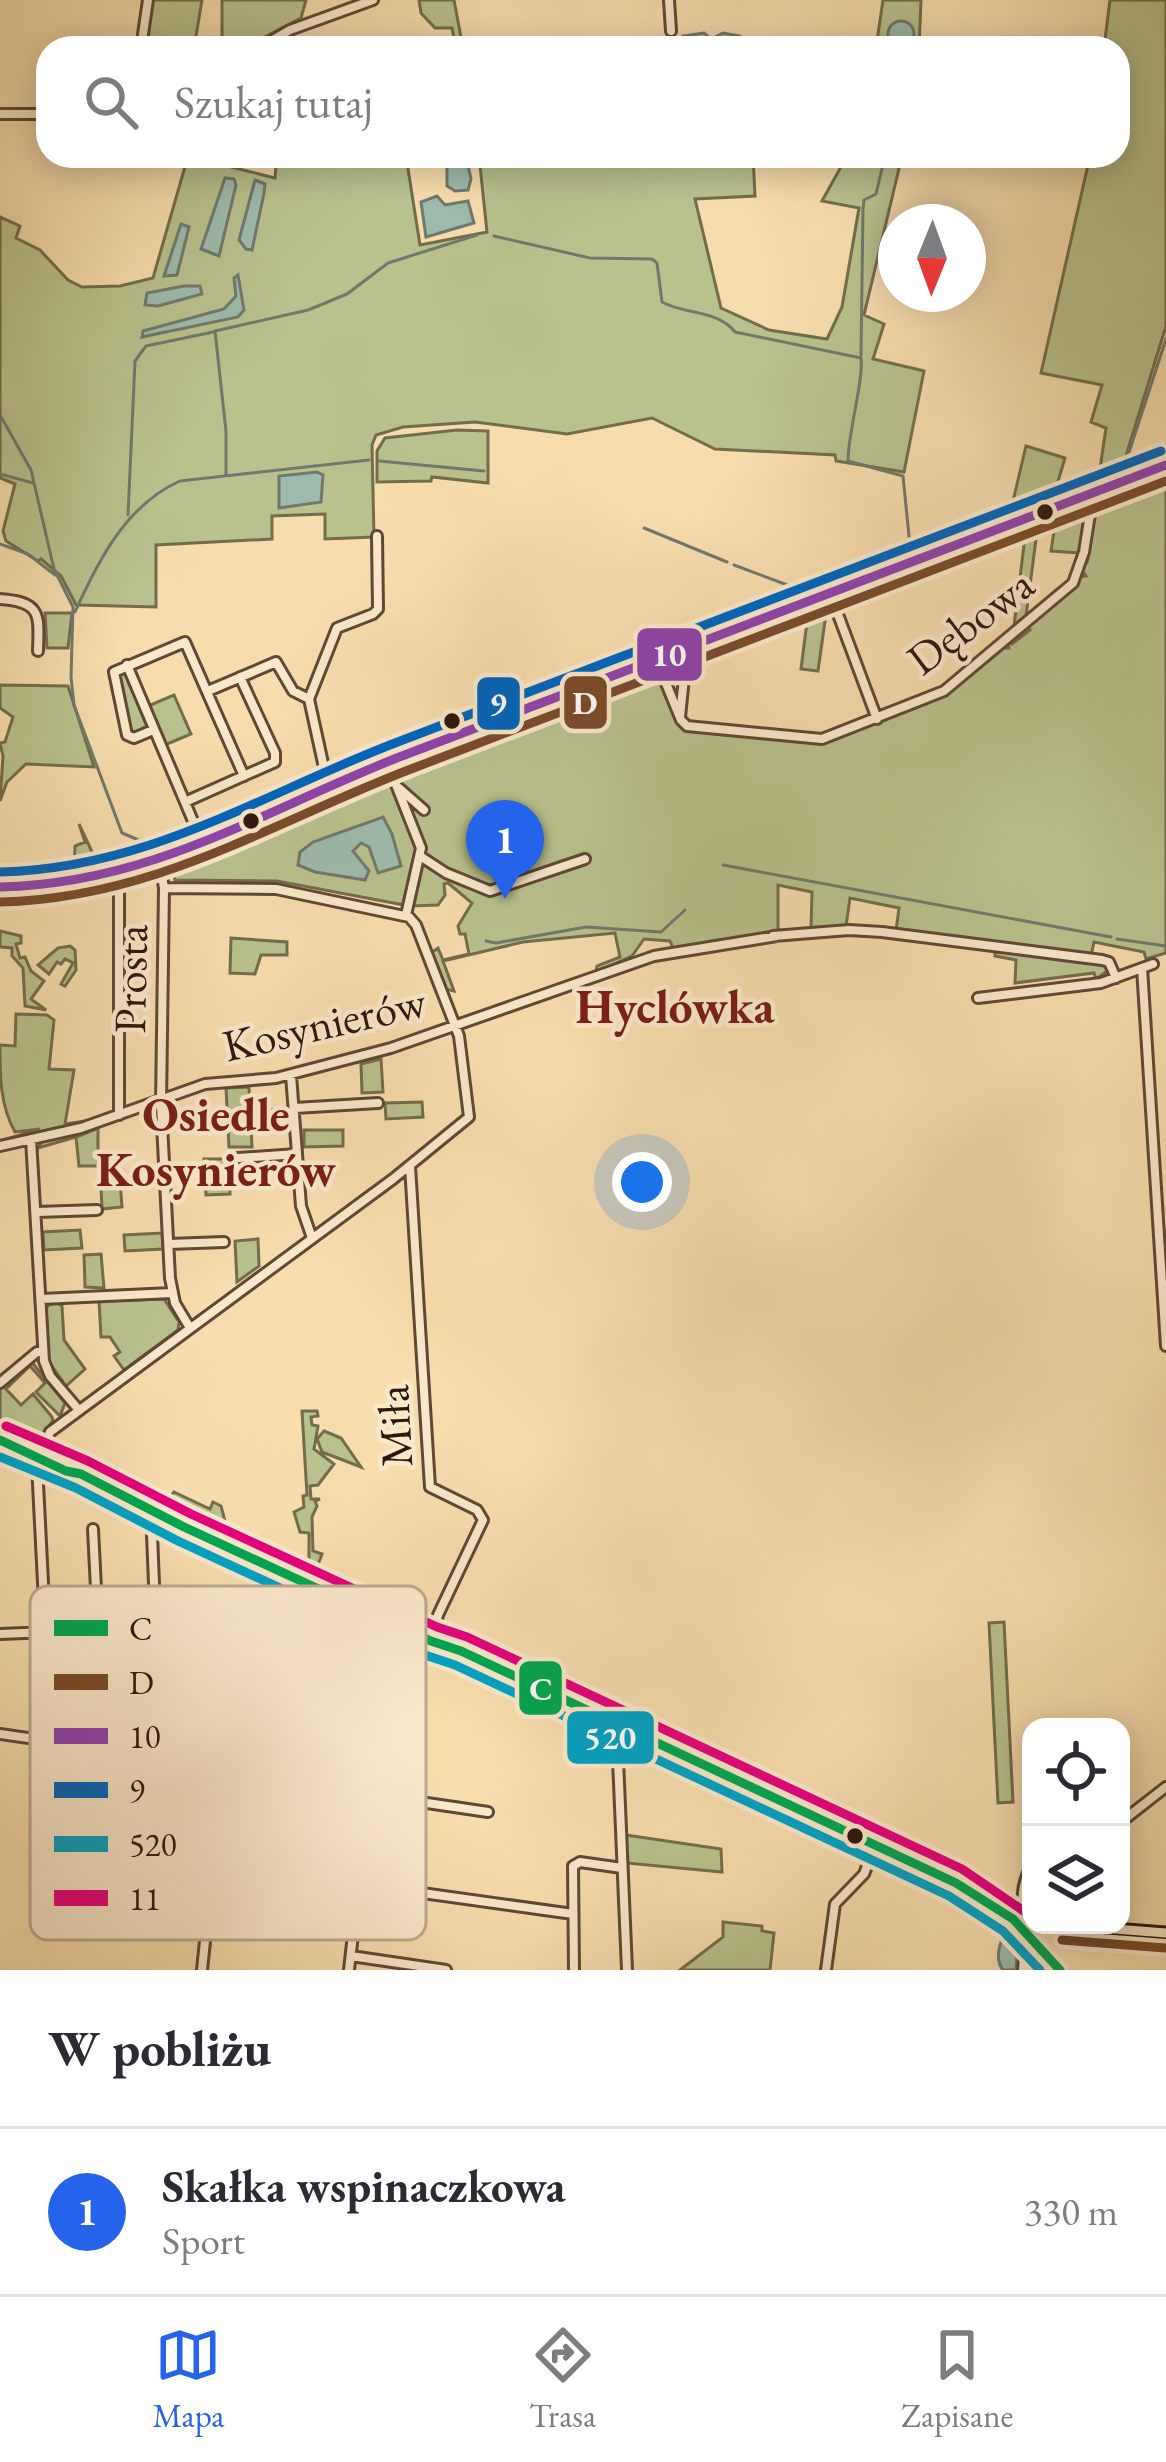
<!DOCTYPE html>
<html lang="pl">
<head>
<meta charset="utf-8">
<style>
	:root { --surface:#fff; --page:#f7f7f7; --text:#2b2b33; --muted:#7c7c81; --line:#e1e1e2; --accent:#2563eb }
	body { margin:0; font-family:"EB Garamond",serif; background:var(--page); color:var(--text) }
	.controls { position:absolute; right:36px; bottom:36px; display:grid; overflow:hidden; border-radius:24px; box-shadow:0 6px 30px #0003 }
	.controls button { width:108px; height:108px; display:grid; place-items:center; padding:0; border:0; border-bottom:3px solid var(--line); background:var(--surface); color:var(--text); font:60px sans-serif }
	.compass { position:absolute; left:878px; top:204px; width:108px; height:108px; border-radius:50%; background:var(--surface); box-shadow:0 6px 30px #0003; rotate:181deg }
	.you { position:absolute; left:642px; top:1182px; width:42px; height:42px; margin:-30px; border:9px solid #fff; border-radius:50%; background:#1a73e8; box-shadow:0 0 0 18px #1a73e833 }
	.badge { display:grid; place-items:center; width:78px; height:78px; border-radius:50%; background:var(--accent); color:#fff; font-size:39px; font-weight:700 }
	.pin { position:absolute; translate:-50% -99px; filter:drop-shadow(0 3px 6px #0008) }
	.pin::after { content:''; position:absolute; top:63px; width:42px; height:36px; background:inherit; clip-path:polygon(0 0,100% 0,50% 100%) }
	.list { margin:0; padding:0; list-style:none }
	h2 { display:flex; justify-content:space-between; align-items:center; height:156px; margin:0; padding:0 48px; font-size:51px }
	h2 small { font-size:39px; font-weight:400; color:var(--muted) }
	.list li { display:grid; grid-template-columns:78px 1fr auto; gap:36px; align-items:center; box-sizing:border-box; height:168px; padding:0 48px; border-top:3px solid var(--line) }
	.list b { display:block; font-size:45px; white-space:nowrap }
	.list p { margin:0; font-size:39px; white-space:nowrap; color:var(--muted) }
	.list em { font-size:39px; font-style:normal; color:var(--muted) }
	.icon { flex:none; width:66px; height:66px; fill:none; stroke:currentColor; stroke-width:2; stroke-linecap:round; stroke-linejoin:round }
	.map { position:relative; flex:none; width:1166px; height:1970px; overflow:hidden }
	.search { position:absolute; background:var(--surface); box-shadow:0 6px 30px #0003; left:36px; right:36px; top:36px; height:132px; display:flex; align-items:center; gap:30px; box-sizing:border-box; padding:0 42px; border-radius:36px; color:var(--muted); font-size:45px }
	.sheet { height:324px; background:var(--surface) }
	nav { display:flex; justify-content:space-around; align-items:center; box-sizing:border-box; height:168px; border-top:3px solid var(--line); background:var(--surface); font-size:33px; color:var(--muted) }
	nav a { display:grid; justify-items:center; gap:6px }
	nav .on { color:var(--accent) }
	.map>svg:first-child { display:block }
	.green { fill:#b9c18d; stroke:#736c4d; stroke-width:3 }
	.water { fill:#9dbbac; stroke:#70796c; stroke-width:3 }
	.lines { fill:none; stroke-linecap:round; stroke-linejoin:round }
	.stream { stroke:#70796c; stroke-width:3 }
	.street-casing { stroke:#604835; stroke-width:14 }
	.secondary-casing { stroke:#2d170d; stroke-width:15 }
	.street { stroke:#fae8ca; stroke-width:8 }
	.secondary { stroke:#fae8ca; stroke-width:9 }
	.bus-1-casing { stroke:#fae8ca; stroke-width:18 }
	.bus-2-casing { stroke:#fae8ca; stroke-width:18 }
	.bus-3-casing { stroke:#fae8ca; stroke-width:18 }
	.bus-4-casing { stroke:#fae8ca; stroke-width:18 }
	.bus-5-casing { stroke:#fae8ca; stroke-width:18 }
	.bus-6-casing { stroke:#fae8ca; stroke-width:18 }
	.bus-1 { stroke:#00a651; stroke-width:9 }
	.bus-2 { stroke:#7a4b2a; stroke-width:9 }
	.bus-3 { stroke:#8e44ad; stroke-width:9 }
	.bus-4 { stroke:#0065bd; stroke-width:9 }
	.bus-5 { stroke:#02a2c4; stroke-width:9 }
	.bus-6 { stroke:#e5007d; stroke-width:9 }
	.bus-dot { fill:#2d170d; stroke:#fae8ca; stroke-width:4.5 }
	.labels { text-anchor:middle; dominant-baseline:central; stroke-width:9; stroke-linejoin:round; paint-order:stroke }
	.street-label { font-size:45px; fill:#2d170d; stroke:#fae8ca }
	.neighbourhood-label { font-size:48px; font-weight:bold; fill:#7a1f14; stroke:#fae8ca }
	.key { fill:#fae8ca; stroke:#bca991; stroke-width:3 }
	.key-label { font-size:33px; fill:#2d170d }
	.line-badge { stroke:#fae8ca; stroke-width:4.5 }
	.badge-label { font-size:33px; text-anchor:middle; font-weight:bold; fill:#fff }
</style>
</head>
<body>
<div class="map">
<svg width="1166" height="1970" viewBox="0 0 1166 1970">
	<rect width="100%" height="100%" fill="#f7dcad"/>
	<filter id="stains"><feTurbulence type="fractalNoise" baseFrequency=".00167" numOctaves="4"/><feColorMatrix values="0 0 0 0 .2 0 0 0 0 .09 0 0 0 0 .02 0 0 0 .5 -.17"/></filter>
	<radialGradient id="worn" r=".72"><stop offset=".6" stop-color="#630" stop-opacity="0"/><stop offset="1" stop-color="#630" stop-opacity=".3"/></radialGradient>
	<path class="green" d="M151 0H202L194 48H144Z
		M222 0H306L301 18 244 48H222Z
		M419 0H454L463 48H456L452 28H435L421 13Z
		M883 0H921L919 48H876Z
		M1110 0H1166V326L1120 475 1166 459V462L1104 484 1098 482 1106 428 1091 422 1102 385 1041 373 1090 156H1118V48H1104Z
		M188 156 275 178 277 156H406L420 245 487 232 479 156H753L755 196 695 199 721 308 769 330 827 339 842 307 859 208 822 201 847 156H902L864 315 884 324 873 359 924 371 904 472 836 461 835 455 715 449 652 418 567 434 475 422 403 427 376 435 372 445 374 537 325 539V514L272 516V539L156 545V607L76 605 61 576 41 559 38 561 6 541 3 531 15 484 0 478V217L20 226 16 238 40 250 68 280 82 287 120 286 153 278Z
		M457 430 488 431V483L432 477 431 481 377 482V451L385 438Z
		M1026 446 1065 458 1053 498 1010 514Z
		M1166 477V953L1146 959 1144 952 1094 942 1091 956 896 931 899 908 850 898 846 926 811 928 812 892 778 885V931L673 948 670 941 644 939 632 956 596 972 597 966 620 957 615 933 523 942 443 961 454 991 445 989 431 953 438 948 443 960 469 954 465 934H460L458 926 472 903 448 883 444 884 445 895 438 905 412 906 425 852 402 795 395 762 606 682 609 690 616 689V679L651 665 659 671 683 727 815 742 848 734 945 694 1001 648H1009L1008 642 1012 644 1030 630 1027 625 1080 577 1086 576 1082 571 1094 500Z
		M1085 507 1080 553 1051 551 1056 518Z
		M1038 524 1026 616 1014 626 1026 529Z
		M827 607 818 671 801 669 808 614Z
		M45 613H72L68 648H47Z
		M123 669 148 725 134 735 130 733 124 697 120 695 118 672Z
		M0 685 68 686 94 767 26 764 7 782 0 801 3 756 0 743 5 742 13 717 0 708Z
		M174 695 191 734 165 745 148 706Z
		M382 769 388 773 417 848 404 905 277 881 175 880 170 860 247 828 258 827 267 816Z
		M79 824 100 869 113 868 49 878 74 874 75 846 85 842Z
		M0 931 21 936V943L16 944 20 958 25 957 31 971 44 981 31 999 46 1010 25 1006 23 968 12 956V948L0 947Z
		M231 938 287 942V955H261L255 974 230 973Z
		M70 946 75 950 76 970 65 986 61 984 73 963 65 959 61 964 57 962 49 974 38 965 58 948Z
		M995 950 1107 964 1110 969 1096 979 1094 973 1015 983 1016 960 995 956Z
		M16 1014 47 1015 54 1020 49 1069 74 1070 65 1124 92 1120 7 1139 40 1129 15 1132C0 1105 0 1077 0 1045L15 1046Z
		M381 1059 383 1092 362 1093 361 1064Z
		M249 1087 252 1147H229L226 1088Z
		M422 1102 423 1117 386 1119 385 1103Z
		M288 1109 290 1128 253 1130 252 1110Z
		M98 1128V1166H79L76 1137 38 1148 42 1142 75 1135 77 1137Z
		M304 1130H343V1146L304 1147Z
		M204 1159H229L230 1194 206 1195Z
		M100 1168H119L122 1207 102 1209Z
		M80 1230 82 1248 44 1250 43 1232Z
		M162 1233 163 1249 125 1251 124 1235Z
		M258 1239 259 1266 237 1282 235 1241Z
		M101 1254 104 1288 85 1287 84 1255Z
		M164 1299 179 1322 178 1330 124 1370 114 1356 120 1352 110 1337H101L99 1301Z
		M57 1303 62 1306 64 1340 85 1369 66 1386 49 1362 46 1311 48 1305Z
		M31 1361 65 1403 60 1416 36 1392 45 1383 30 1366 6 1389 21 1405 33 1394 52 1417 53 1421 33 1446 0 1430V1386Z
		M302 1411H317L318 1416 311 1417 312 1425 318 1426 314 1449 334 1464 318 1485 310 1486 311 1499H320L315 1501 317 1506 312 1517 313 1551 322 1554 315 1573 299 1566 309 1567V1533L300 1532 294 1512 304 1507 303 1496 307 1495Z
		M324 1431 341 1438 361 1467 322 1452 317 1439Z
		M174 1492 210 1509 213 1502 221 1506 225 1521 221 1529 169 1507 175 1500 171 1496Z
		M270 1571 310 1595 358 1612 359 1615 353 1618 297 1593 278 1591 277 1587 268 1588 266 1592 265 1585H271V1581L265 1580V1574Z
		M1004 1622 1013 1802 998 1803 989 1623Z
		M626 1835 721 1849 722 1872 626 1863Z
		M723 1922 762 1926V1931L774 1933 770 1970H680L723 1937Z"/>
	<path class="water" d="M888 34a13 13 0 1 1 26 0a13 13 0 1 1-26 0Z
		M704 33 711 39 723 33 740 36 744 48H683V36Z
		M447 156H466L471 179 468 190 455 191 447 186Z
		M225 178 234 179 236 185 219 256 201 249Z
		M255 180 265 184 264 193 252 250 246 249 239 240Z
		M437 196 445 205 468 201 474 223 426 237 421 202Z
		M181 224 189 227 177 275 164 276Z
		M238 275 244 310 238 317 142 337 143 331 224 309 236 296 234 278Z
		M184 286H200L202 294 158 306 145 305 147 293Z
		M317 472 323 475 321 502 279 508V476Z
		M383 817 392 834 401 866 378 873 369 847 361 843 353 851 369 871 365 880 315 872 298 865 300 852 313 842Z
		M1009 1934 1018 1939 1016 1970H1003C995 1960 999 1947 1003 1936Z"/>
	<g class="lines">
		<path class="stream" d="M494 236 590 258 652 259 657 263 662 302C685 315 717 309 735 332L861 358C864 380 848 432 848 461L903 476 911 556
			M861 355 863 209 864 200 876 194 885 156
			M0 415 31 470 54 569 73 607 71 677 74 705 122 833 148 844 153 850
			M379 461 484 471
			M0 474 33 483
			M226 475V431L215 331 308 310 347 294 388 263 477 235
			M1123 476 1166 460
			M1104 483 1121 477 1166 339
			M1088 490 1100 485
			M1111 491 1166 470
			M1062 499 1080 493
			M128 515 135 361 146 346 213 332
			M1017 517 1048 505
			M995 525 1011 519
			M644 528 727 562
			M971 534H972
			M958 539 963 537
			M0 544 28 554 55 575
			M931 549 952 541
			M920 553 926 551
			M893 563 914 555
			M1087 563 1098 499
			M734 565 790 586
			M867 573 882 568
			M855 578 861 575
			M821 591 846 581
			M813 594 815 593
			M75 612C98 561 126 505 180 481L369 460
			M723 865 1111 937
			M1117 939 1166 946
			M486 941 496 943 586 927 661 932 685 910"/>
		<defs>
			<path id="street" d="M669 0 671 31
				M141 48 148 0
				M259 48 290 30 373 0
				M0 114H48
				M830 593 877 719
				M0 599C42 602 39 615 38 651
				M656 659 681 720 687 726 822 739 944 691 1073 583 1084 552 1091 508 1088 495
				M127 665 201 840
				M208 691 276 662 293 691 309 699
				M680 717 687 648
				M153 730 134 738 127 735 114 672 185 642 244 776
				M387 762 421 848 406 915
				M328 786 309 699 337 628 373 614 378 609 377 536
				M399 788 424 810
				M185 802 275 762V753L240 677
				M420 856 446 873 490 891 585 859
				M159 858 164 888 161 1105 170 1278 175 1303 190 1328
				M119 874V1115
				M773 936 849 930 882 932 1102 960 1109 962 1116 978
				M1142 968 1166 1346
				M978 998 1101 983 1153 964
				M291 1075 301 1206 312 1238
				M295 1108 378 1103
				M31 1139 44 1361 50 1376 78 1409
				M0 1146 81 1128 205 1084 276 1078 391 1048 654 956 777 936
				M238 1158 297 1154
				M410 1166 430 1487 477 1510 483 1520 438 1615 432 1640
				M37 1212 97 1210
				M169 1244 224 1242
				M41 1299 172 1293
				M0 1383 37 1352H43
				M151 1509 161 1758
				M93 1529 104 1749
				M263 1559 260 1577 270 1774
				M261 1595H294L364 1627
				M209 1613 215 1748
				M0 1634 99 1630 163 1615 262 1610
				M620 1725 617 1736 627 1970
				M0 1734 339 1783 393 1798 488 1812
				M51 1741 37 1464 50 1432 393 1179 469 1117 459 1036 416 925 409 917 276 889 164 888
				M103 1807 216 1824
				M1121 1822 1166 1787
				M358 1884 573 1914
				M69 1891 207 1912
				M310 1902 356 1909
				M1028 1923C1019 1907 1022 1883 1031 1867
				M351 1956 446 1970
				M202 1970 223 1768
				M349 1970 369 1792
				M574 1970 573 1866 580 1862 622 1868
				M826 1970 835 1904 864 1874 875 1845
				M1023 1970 1026 1931"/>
			<path id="secondary" d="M0 887C135 894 262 810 385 763 645 663 906 565 1166 465
				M0 1440 68 1472
				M66 1471 81 1474 173 1520
				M170 1518 419 1628 956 1883 1013 1919 1060 1970
				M318 1589 433 1642
				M1063 1925 1166 1933"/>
		</defs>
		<use href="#street" class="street-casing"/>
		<use href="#secondary" class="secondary-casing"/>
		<use href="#street" class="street"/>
		<use href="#secondary" class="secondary"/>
		<defs>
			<path id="bus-1" d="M0 1440 66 1471 81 1474 184 1527 431 1641 461 1651 956 1883 1013 1919 1060 1970"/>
			<path id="bus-2" d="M0 902C156 898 270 823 411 769 663 673 915 577 1166 481
				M1062 1940 1165 1948"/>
			<path id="bus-3" d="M0 887C155 883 263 810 402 756 657 659 912 563 1166 465"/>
			<path id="bus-4" d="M0 872C150 868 260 795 395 743 650 645 906 549 1161 451"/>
			<path id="bus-5" d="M0 1457 76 1488 178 1541 425 1655 455 1665 949 1896 1003 1931 1040 1970"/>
			<path id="bus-6" d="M6 1426 88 1461 191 1514 437 1627 467 1637 962 1869 1031 1916"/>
		</defs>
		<use href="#bus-1" class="bus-1-casing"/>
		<use href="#bus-2" class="bus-2-casing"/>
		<use href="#bus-3" class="bus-3-casing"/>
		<use href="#bus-4" class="bus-4-casing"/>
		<use href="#bus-5" class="bus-5-casing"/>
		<use href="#bus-6" class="bus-6-casing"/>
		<use href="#bus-1" class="bus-1"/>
		<use href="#bus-2" class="bus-2"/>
		<use href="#bus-3" class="bus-3"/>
		<use href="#bus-4" class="bus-4"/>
		<use href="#bus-5" class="bus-5"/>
		<use href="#bus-6" class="bus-6"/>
	</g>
	<g class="bus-dot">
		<circle cx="1045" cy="512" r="10"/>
		<circle cx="452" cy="721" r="10"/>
		<circle cx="251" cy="821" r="10"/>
		<circle cx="855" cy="1836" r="10"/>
	</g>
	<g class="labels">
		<g class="street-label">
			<text transform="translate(970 621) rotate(-37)">Dębowa</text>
			<text transform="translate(130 979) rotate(-89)">Prosta</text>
			<text transform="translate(324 1023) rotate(-13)">Kosynierów</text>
			<text transform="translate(394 1426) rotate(-93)">Miła</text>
		</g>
		<g class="neighbourhood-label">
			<text x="675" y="1006">Hyclówka</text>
			<text x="216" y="1114">Osiedle<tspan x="216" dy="55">Kosynierów</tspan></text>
		</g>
	</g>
	<rect x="30" y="1586" width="396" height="354" rx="18" class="key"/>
	<rect x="54" y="1620" width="54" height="16" fill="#00a651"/>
	<rect x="54" y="1674" width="54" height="16" fill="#7a4b2a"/>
	<rect x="54" y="1728" width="54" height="16" fill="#8e44ad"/>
	<rect x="54" y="1782" width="54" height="16" fill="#0065bd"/>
	<rect x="54" y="1836" width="54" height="16" fill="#02a2c4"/>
	<rect x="54" y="1890" width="54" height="16" fill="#e5007d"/>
	<g class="key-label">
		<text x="129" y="1640">C</text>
		<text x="129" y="1694">D</text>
		<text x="129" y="1748">10</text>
		<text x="129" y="1802">9</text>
		<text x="129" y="1856">520</text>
		<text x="129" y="1910">11</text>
	</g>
	<g class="line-badge">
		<rect x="635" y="626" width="69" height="57" rx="12" fill="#8e44ad"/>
		<rect x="562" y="674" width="47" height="57" rx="12" fill="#7a4b2a"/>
		<rect x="475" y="675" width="47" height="57" rx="12" fill="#0065bd"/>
		<rect x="517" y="1659" width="47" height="58" rx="12" fill="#00a651"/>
		<rect x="565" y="1709" width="91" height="57" rx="12" fill="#02a2c4"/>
	</g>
	<g class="badge-label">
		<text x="669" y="666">10</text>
		<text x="585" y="714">D</text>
		<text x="498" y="715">9</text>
		<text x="541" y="1700">C</text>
		<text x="610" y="1749">520</text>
	</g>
	<rect width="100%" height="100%" filter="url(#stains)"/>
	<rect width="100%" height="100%" fill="url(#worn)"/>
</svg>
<div class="controls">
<button><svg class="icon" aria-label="locate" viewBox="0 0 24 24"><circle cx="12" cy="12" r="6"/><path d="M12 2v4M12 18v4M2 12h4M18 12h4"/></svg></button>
<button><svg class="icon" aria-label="layers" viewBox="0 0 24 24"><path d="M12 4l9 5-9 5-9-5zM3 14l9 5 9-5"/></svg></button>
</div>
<svg class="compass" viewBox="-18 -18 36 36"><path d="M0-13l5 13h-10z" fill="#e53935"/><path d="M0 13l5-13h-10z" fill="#7c7c81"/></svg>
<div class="you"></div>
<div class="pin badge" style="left:505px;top:899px">1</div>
<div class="search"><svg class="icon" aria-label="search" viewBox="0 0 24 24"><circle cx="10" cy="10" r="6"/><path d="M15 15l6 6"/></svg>Szukaj tutaj</div>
</div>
<section class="sheet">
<h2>W pobliżu<small></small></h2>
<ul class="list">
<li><span class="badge">1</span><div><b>Skałka wspinaczkowa</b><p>Sport</p></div><em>330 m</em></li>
</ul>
</section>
<nav>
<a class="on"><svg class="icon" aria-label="map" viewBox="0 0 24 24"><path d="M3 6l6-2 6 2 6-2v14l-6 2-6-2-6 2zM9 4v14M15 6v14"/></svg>Mapa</a>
<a><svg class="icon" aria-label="directions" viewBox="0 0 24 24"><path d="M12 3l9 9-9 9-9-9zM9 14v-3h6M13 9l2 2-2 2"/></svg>Trasa</a>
<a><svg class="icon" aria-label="saved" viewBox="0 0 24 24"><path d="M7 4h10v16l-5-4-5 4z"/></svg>Zapisane</a>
</nav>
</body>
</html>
